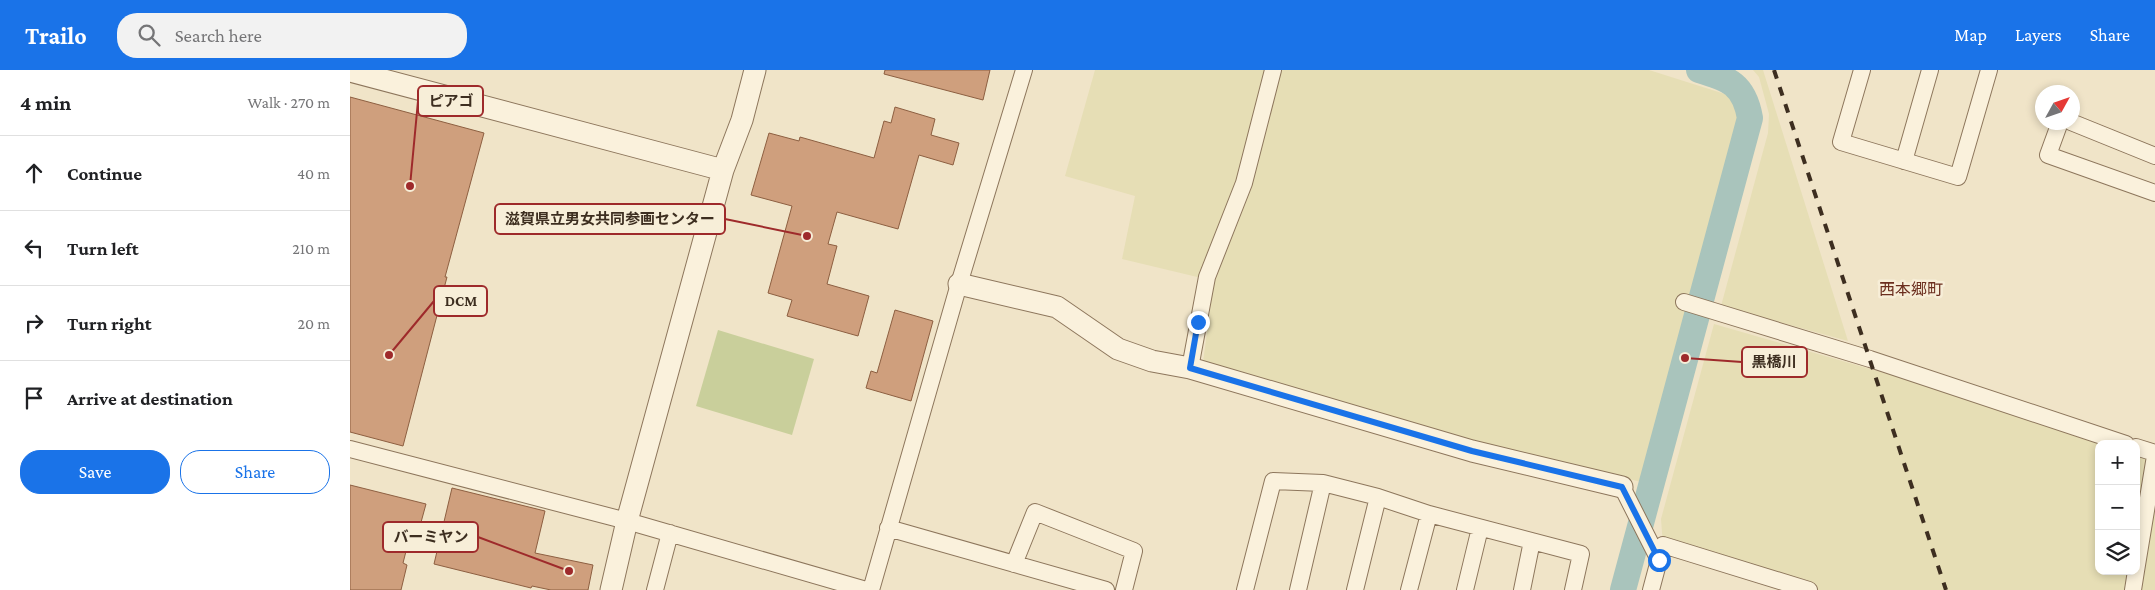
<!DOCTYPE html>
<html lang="en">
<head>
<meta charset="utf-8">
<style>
	:root { --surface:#fff; --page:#f2f2f2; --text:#202124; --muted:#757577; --line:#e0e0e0; --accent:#1a73e8 }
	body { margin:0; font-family:"Crimson Pro","Noto Sans JP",serif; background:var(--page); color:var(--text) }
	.controls { position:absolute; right:15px; bottom:15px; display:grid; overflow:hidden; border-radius:10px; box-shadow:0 2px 8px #0003 }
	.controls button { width:45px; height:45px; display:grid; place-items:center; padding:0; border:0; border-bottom:1px solid var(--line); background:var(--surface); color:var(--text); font:25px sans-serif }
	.compass { position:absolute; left:1685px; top:15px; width:45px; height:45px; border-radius:50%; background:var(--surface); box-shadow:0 2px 8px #0003; rotate:50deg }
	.stop { position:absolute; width:15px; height:15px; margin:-11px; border:4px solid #1a73e8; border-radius:50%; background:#fff }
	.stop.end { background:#1a73e8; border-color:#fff; box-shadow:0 1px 5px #0008 }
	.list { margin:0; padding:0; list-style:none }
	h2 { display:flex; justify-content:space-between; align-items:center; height:65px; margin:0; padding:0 20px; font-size:21px }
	h2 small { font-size:16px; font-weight:400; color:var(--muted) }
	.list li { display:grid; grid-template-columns:32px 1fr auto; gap:15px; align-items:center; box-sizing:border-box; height:75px; padding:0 20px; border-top:1px solid var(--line) }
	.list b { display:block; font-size:19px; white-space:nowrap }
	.list em { font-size:16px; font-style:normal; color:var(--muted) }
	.actions { display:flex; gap:10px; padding:15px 20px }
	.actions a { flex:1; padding:11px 0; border:1px solid var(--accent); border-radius:20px; text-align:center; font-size:18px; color:var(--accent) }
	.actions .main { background:var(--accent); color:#fff }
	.icon { flex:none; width:28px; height:28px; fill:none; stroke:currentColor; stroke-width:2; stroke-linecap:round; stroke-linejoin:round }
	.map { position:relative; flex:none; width:1805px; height:520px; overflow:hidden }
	header { display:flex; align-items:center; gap:30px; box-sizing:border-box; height:70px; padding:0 25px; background:var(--accent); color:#fff }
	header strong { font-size:24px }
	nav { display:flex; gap:28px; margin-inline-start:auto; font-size:18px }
	.search { width:350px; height:45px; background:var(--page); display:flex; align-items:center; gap:12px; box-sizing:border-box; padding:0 18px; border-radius:20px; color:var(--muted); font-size:19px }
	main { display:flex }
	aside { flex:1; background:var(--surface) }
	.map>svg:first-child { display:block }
	.farmland { fill:#e6deb5 }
	.green { fill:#c9cf9b }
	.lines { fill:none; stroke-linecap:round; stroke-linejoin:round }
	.river { stroke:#a9c4bc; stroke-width:26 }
	.building { fill:#cf9f7d; stroke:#8d5f41 }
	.minor-casing { stroke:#8d765c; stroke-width:18 }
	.tertiary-casing { stroke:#8d765c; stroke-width:23 }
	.minor { stroke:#faf1dc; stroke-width:16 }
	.tertiary { stroke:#faf1dc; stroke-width:21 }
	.rail { stroke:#3d2e20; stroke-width:4; stroke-dasharray:9 9; stroke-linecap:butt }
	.route { stroke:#1a73e8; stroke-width:6 }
	.labels { text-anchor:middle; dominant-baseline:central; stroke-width:5; stroke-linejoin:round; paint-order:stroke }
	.quarter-label { font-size:16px; fill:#6b2e1e; stroke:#f7eed8 }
	.leader { fill:none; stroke:#9e2a2b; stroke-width:2 }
	.callout-dot { fill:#9e2a2b; stroke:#f7eed8; stroke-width:2 }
	.callout { fill:#f7eed8; stroke:#9e2a2b; stroke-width:2 }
	.callout-label { font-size:15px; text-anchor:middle; font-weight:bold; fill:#3d2e20 }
</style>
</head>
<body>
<header>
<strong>Trailo</strong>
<div class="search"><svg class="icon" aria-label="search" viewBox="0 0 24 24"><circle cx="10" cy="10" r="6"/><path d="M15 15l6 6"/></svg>Search here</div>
<nav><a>Map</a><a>Layers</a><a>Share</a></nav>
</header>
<main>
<aside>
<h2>4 min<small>Walk · 270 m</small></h2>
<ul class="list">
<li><svg class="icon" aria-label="ahead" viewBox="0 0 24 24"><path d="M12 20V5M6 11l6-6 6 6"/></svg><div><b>Continue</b></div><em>40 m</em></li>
<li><svg class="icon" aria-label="left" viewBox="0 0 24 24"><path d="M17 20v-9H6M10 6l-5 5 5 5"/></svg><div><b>Turn left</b></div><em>210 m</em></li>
<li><svg class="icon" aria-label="right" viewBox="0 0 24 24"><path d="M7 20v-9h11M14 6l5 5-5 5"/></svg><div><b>Turn right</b></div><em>20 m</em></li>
<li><svg class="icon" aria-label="arrive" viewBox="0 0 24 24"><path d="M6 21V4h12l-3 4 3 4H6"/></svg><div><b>Arrive at destination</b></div></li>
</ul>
<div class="actions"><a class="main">Save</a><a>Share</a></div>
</aside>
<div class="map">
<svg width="1805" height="520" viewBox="0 0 1805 520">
	<rect width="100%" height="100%" fill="#f0e4c8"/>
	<path class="farmland" d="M745 0H1299L1378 25 1390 41 1291 412 1054 353 853 292 864 211 772 189 785 126 715 106Z
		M1403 0H1413L1498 271 1371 236 1418 63 1419 44 1409 7Z
		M1364 254 1781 374H1749V501H1786V375L1805 381V520H1457L1313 475 1311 449Z"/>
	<path class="green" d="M368 260 464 289 442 365 346 336Z"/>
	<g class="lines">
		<path class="river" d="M1273 520 1400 48C1394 14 1379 9 1349 0"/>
	</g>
	<path class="building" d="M535 0H640L633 30 534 4Z
		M0 27 134 63 95 207H97L53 376 0 362Z
		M545 37 585 49 581 65 609 73 603 95 569 85 548 159 487 142 478 174 487 176 477 214 519 226 508 266 437 246 442 230 418 223 442 136 401 125 419 63 449 71 450 67 524 88 534 51 541 53Z
		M545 240 583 251 561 331 516 318 521 301 527 303Z
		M0 415 76 434 70 456 63 454 53 493 57 495 51 520H0Z
		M102 418 195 441 185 483 243 495 238 520H201L182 516 181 518 84 494Z"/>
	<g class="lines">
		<defs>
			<path id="minor" d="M1512 0 1491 72 1608 107 1639 0
				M1710 52 1698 85 1805 123
				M1721 52 1805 86
				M1554 91 1580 0
				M1334 232 1520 289 1776 374
				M840 298 857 207 894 113 923 0
				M1786 377 1805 383
				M0 379 277 451 516 520
				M1272 417 1309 490
				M538 458 756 520
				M664 494 685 442 784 481 774 520
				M1786 501 1805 386
				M305 520 320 463
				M521 520 609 214 674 0
				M895 520 923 411 973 413 1028 427 1079 444 1231 484 1223 520
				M948 520 973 413
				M1005 520 1028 427
				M1059 520 1079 444
				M1115 520 1130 458
				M1172 520 1182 471
				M1301 520 1313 475 1459 520
				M1783 520 1786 501"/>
			<path id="tertiary" d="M0 1 373 100
				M609 214 707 237 768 279 802 291 840 298 1122 381 1272 417
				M261 520 277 451 373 100 392 50 405 0"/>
		</defs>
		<use href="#minor" class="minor-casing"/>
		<use href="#tertiary" class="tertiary-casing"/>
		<use href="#minor" class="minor"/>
		<use href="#tertiary" class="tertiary"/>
		<path class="rail" d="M1424 0 1596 520"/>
	</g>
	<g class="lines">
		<path class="route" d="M848 252 840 298 1122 381 1272 417 1309 490"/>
	</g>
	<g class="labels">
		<g class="quarter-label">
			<text x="1561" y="219">西本郷町</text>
		</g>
	</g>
	<path class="leader" d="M60 116L68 31M457 166L375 149M39 285L84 231M1335 288L1392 292M219 501L128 467"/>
	<g class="callout-dot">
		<circle cx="60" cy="116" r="5"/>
		<circle cx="457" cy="166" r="5"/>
		<circle cx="39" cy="285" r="5"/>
		<circle cx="1335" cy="288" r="5"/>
		<circle cx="219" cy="501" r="5"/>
	</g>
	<g class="callout">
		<rect x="68" y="16" width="65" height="30" rx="5"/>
		<rect x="145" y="134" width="230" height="30" rx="5"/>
		<rect x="84" y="216" width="53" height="30" rx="5"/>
		<rect x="1392" y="277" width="65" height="30" rx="5"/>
		<rect x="33" y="452" width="95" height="30" rx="5"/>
	</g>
	<g class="callout-label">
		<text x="101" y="36">ピアゴ</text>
		<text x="260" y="154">滋賀県立男女共同参画センター</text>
		<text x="111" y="236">DCM</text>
		<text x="1424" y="297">黒橋川</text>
		<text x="81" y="472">バーミヤン</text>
	</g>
</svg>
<div class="controls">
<button>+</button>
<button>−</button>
<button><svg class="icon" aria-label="layers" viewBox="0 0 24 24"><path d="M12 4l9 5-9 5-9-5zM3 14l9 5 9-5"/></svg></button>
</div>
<svg class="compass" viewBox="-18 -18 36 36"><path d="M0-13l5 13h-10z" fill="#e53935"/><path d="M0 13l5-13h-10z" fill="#757577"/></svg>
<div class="stop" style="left:1309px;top:490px"></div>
<div class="stop end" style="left:848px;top:252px"></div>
</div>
</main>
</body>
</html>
